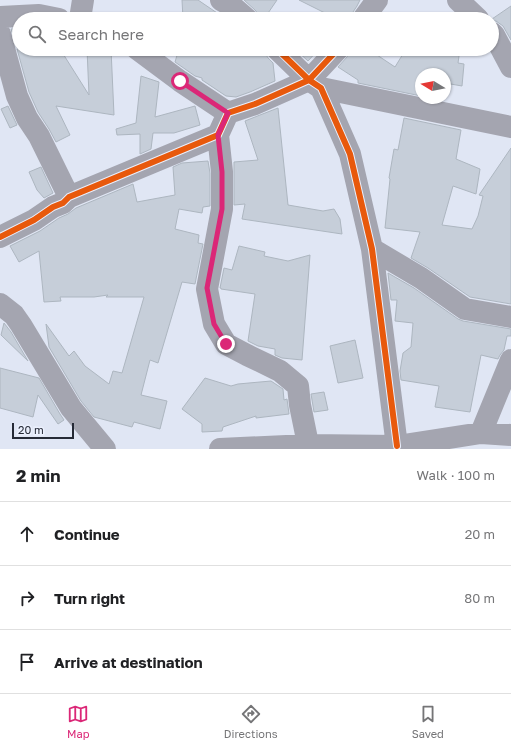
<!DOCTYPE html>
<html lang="en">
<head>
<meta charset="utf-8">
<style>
	:root { --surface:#fff; --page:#f2f2f2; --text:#202124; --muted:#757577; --line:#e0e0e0; --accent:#db2777 }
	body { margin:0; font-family:"Golos Text",sans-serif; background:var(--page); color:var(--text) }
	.compass { position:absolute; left:415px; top:68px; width:36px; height:36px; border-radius:50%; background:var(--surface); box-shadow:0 1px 3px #0004; rotate:280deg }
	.scale { position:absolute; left:12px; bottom:10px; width:62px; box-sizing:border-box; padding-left:4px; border:2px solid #252a36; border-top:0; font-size:11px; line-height:14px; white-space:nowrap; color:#252a36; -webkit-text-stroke:3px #ebf0fd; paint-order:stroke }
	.stop { position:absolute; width:12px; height:12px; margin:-9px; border:3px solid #db2777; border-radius:50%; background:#fff }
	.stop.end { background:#db2777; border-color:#fff; box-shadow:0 1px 4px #0008 }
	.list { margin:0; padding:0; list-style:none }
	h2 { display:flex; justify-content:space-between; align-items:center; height:52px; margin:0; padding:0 16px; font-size:17px }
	h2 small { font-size:13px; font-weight:400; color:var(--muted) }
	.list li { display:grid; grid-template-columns:26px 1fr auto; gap:12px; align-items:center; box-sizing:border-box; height:64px; padding:0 16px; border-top:1px solid var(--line) }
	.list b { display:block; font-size:15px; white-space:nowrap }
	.list em { font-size:13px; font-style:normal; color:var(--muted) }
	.icon { flex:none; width:22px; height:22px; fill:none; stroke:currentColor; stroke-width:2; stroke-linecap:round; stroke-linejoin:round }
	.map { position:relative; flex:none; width:511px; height:449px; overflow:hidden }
	.search { position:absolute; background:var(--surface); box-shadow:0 1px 3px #0004; left:12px; right:12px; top:12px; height:44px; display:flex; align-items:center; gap:10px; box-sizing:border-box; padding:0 14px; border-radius:22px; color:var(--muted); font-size:15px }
	.sheet { height:244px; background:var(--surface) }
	nav { display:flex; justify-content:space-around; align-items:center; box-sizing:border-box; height:56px; border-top:1px solid var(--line); background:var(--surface); font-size:11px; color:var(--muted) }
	nav a { display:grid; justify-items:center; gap:2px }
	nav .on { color:var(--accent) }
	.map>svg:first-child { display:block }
	.building { fill:#c6ced9; stroke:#adb6c0 }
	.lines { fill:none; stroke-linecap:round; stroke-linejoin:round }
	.minor { stroke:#a4a5b0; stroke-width:22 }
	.cycleway-casing { stroke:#ebf0fd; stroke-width:8 }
	.cycleway { stroke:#e8590c; stroke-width:6 }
	.route { stroke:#db2777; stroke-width:5 }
</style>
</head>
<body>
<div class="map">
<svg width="511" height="449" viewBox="0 0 511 449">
	<rect width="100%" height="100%" fill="#e0e6f4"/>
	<path class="building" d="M182,0h16l25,17 1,-1 4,3h-45z
		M244,0h33l-13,19h-5v-4l-4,-5z
		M299,0h61l-3,6 -4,6 -2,7h-27l3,-5z
		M511,6v34l-8,-14 -7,-5h-4v-2z
		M11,29h8v11l-4,1z
		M17,49h43l29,46 -2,-46h24l3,66 -58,-9 14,29 -14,7 -7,-13 -11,-17 -9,-20z
		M207,49h58v4l3,5 5,5 2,18 -25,11 -14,5 -10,-1 -24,-16v-2l-7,-2 -20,-14 3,-10 29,-2z
		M295,49h24l-11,12z
		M350,49h18l27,18 11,-18h54l-2,14 6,1 -2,22 -17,-3v-9h-24v22l-63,-13v-3l-20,-13 9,-10 3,-5z
		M141,76l18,6 -4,35 40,-11 5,19 -26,8h-21l-2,16 -11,5v-20l-23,1 -1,-6 20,-6z
		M8,106l9,19 -7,3 -9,-19z
		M278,108l10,97 35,6 11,-2 6,10 2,15 -100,-15 3,-15 -11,1v-43l24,-2 -13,-39 15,-6z
		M404,118l57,12 -5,29 24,10 -4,25 -23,-8 -11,39 30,4 6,-13 5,-20 -4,-1 32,-47v156l-41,-7 -42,-29 -17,-10 9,-26 -35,-4 5,-49 -1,-1 5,-29 4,1z
		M208,161l2,12v33l-7,1 -1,6 -23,-4 -4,20 24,6 -1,8 5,1 -8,40 -13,-2 -24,81 -8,-3 -9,35 26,6 -7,28 -26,-7 -2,5 -38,-10 -13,-16 -32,-54 -3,-23 23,32 5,-5 11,15 24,18 4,-13 9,2 22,-76h-38l2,-2 -14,2h-34l1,4 -17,1 -5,-51 -20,11 -9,-16 30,-15 19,-13 9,-4 8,-6 57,-24 4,18 38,-7 -2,-28 9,-4z
		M41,167l12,26 -9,5 -7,-8 -8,-18z
		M239,246l26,6 -1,4 24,5 22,-6 -8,105 -20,-2 -7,-3v-6l-17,-3 -10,-5 7,-47 -34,-5v-1h-1l4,-20 8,2z
		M388,273l26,15 44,31 5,2 48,8v7h-4l-3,14 -4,5 -2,4 -17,-4 -11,57 -35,-5 4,-21 -38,-6 -1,-9 3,-18 8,-6 2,-24 -18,-2 2,-21h-6z
		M4,323l7,9 17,29 -27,-26z
		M355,340l8,38 -25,5 -8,-37z
		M0,368l39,10 21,36 4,6 -6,4 -20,-29 -5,22 -33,-9z
		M205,378l26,8 7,-2 33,-3 12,8 1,11 3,-1 2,15 -33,4v-2l-33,11 -1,4 -20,1v-8l-20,-15z
		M324,392l4,18 -14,2 -3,-18z"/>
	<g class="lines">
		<path class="minor" d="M221,0l11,6 15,13
			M458,0l20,19
			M0,17l39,-2 20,4
			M80,19l3,-19
			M363,19l14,-19
			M492,33l2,2 17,32
			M0,34l17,62 10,22 12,18 30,61
			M137,49l43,32 48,32
			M277,49l32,31 12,8 29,66 22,95 25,197
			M321,88l190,39
			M218,135l4,37v37l-15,80 7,35 12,20 21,11 33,16 18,15 2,19 9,44
			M0,237l34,-17 19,-13 10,-4 6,-6 149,-62 10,-22 27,-9 54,-24 29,-31
			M372,249l49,29 44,31 46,8
			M0,304l14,11 7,10 50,83 34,41
			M481,433l30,-73
			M220,449l88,-4 89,1 84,-13 30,2"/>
		<defs>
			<path id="cycleway" d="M277,49l32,31 12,8 29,66 22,95 25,197
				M0,237l34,-17 19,-13 10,-4 6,-6 149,-62 10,-22 27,-9 54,-24 29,-31"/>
		</defs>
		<use href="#cycleway" class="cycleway-casing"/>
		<use href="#cycleway" class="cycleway"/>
	</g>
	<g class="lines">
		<path class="route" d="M180,81l48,32 -10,22 4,37v37l-15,79 7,36 12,20"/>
	</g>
</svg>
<svg class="compass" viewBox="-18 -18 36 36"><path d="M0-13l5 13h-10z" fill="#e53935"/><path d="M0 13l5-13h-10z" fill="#757577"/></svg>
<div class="scale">20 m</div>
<div class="stop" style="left:180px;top:81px"></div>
<div class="stop end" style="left:226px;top:344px"></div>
<div class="search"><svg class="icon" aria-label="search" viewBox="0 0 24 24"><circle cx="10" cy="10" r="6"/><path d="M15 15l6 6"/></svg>Search here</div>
</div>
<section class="sheet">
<h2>2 min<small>Walk · 100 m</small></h2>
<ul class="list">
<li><svg class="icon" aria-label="ahead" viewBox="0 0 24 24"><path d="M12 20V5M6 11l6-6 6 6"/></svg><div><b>Continue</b></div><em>20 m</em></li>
<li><svg class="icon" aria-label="right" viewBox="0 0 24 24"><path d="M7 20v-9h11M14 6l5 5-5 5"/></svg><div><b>Turn right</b></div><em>80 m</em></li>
<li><svg class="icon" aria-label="arrive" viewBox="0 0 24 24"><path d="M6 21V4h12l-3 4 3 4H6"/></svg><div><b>Arrive at destination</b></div></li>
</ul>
</section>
<nav>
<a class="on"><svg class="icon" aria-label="map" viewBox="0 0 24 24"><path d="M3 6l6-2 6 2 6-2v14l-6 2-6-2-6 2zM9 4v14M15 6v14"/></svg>Map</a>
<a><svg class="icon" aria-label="directions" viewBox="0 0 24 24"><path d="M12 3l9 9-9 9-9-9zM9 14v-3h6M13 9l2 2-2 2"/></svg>Directions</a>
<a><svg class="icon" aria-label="saved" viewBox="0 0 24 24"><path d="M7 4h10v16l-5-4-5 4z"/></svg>Saved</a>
</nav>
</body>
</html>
